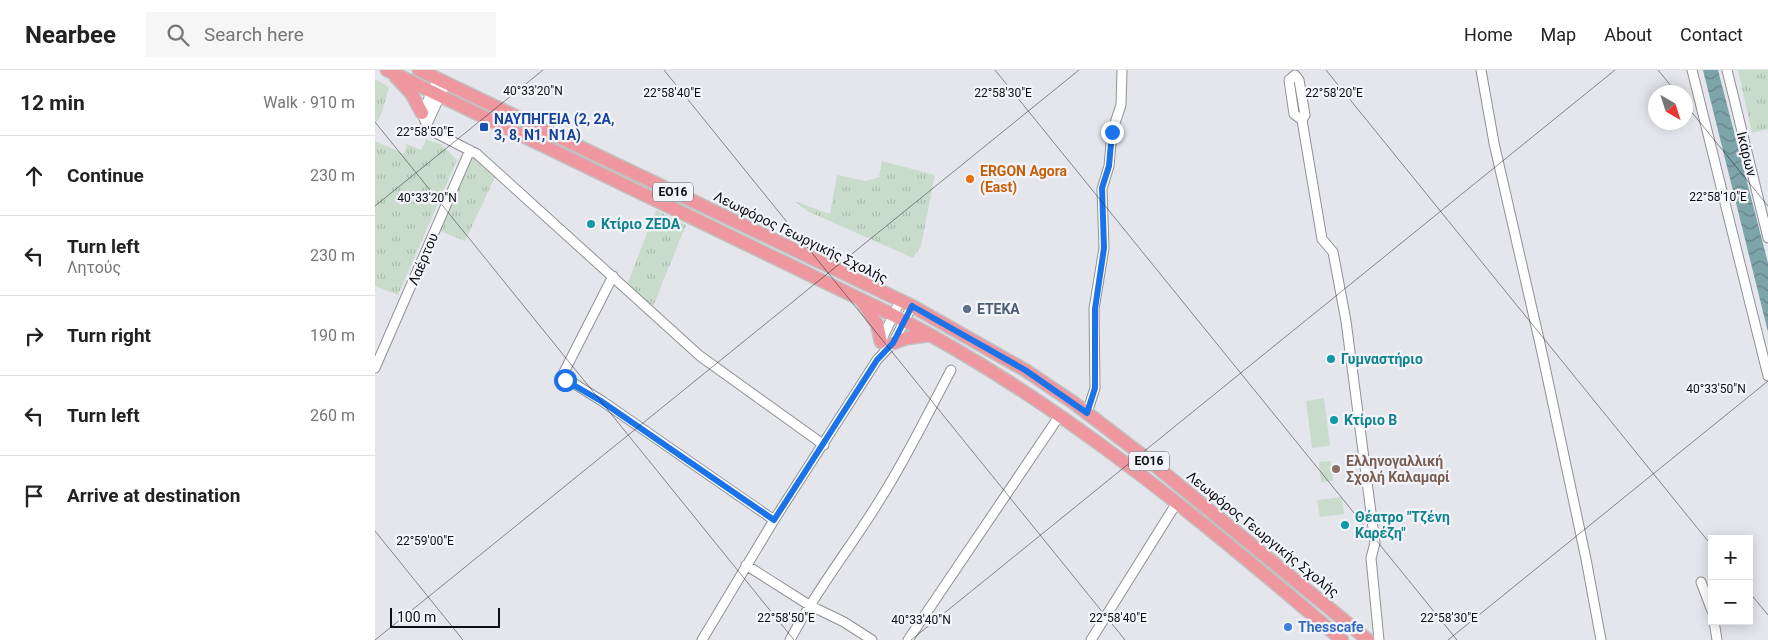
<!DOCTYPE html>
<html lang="en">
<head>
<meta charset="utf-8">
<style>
	:root { --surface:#fff; --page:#f6f6f6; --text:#222; --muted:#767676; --line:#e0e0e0 }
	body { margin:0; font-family:Roboto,sans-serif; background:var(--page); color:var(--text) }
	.controls { position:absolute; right:15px; bottom:15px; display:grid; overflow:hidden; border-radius:0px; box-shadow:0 2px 12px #0003 }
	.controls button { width:45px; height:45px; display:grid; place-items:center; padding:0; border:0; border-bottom:1px solid var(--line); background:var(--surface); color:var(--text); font:25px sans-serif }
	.compass { position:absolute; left:1273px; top:15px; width:45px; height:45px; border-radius:50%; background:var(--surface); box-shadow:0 2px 12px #0003; rotate:141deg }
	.scale { position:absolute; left:15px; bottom:12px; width:110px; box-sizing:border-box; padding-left:5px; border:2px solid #101012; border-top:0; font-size:14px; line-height:18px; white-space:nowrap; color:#101012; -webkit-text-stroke:4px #f2f4f9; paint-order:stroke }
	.stop { position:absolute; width:15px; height:15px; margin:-11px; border:4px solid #1a73e8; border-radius:50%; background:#fff }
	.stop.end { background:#1a73e8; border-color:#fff; box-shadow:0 1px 5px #0008 }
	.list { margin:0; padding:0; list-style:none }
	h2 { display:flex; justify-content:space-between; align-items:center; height:65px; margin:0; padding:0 20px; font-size:21px }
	h2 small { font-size:16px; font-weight:400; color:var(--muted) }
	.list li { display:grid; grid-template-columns:32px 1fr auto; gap:15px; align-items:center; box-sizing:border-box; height:80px; padding:0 20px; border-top:1px solid var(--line) }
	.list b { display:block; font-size:19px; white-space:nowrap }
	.list p { margin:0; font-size:16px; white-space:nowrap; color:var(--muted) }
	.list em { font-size:16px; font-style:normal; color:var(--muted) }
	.icon { flex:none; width:28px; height:28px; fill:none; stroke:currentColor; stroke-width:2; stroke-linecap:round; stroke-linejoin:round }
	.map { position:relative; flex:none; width:1393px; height:570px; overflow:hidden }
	header { display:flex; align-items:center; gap:30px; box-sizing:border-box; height:70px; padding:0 25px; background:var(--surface); border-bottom:1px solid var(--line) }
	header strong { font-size:24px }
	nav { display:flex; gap:28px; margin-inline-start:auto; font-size:18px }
	.search { width:350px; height:45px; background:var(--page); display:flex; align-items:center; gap:12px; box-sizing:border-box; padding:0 18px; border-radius:0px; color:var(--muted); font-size:19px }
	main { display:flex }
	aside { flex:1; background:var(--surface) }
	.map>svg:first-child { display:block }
	.grass { fill:url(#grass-tufts) }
	.garden { fill:#c9dccc }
	.water { fill:url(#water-waves) }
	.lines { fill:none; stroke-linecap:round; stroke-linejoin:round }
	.street-casing { stroke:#8f9195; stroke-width:11 }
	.primary-casing { stroke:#c1c1c1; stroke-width:15 }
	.street { stroke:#fff; stroke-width:9 }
	.primary { stroke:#ee979e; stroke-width:12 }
	.route { stroke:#1a73e8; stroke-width:6 }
	.ticks { fill:none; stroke:#101012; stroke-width:1; stroke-opacity:0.45 }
	.transit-dot { fill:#1a4fb4; stroke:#f2f4f9; stroke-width:2 }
	.food-dot { fill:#e8710a; stroke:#f2f4f9; stroke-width:2 }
	.culture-dot { fill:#0f9aa8; stroke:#f2f4f9; stroke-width:2 }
	.service-dot { fill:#5c6f8a; stroke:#f2f4f9; stroke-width:2 }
	.education-dot { fill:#8d6e63; stroke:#f2f4f9; stroke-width:2 }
	.shop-dot { fill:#3f7fe0; stroke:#f2f4f9; stroke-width:2 }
	.labels { text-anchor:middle; stroke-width:4.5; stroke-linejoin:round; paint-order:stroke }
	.shield { fill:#f2f4f9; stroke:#545457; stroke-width:1 }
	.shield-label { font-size:12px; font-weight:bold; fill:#101012 }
	.transit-label { font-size:14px; font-weight:bold; fill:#164399; stroke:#f2f4f9; text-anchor:start }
	.street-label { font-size:14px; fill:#101012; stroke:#f2f4f9 }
	.food-label { font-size:14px; font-weight:bold; fill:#c56008; stroke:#f2f4f9; text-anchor:start }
	.culture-label { font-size:14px; font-weight:bold; fill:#0d838f; stroke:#f2f4f9; text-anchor:start }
	.service-label { font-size:14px; font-weight:bold; fill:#4e5e75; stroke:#f2f4f9; text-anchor:start }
	.education-label { font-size:14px; font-weight:bold; fill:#785e54; stroke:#f2f4f9; text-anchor:start }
	.shop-label { font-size:14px; font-weight:bold; fill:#366cbe; stroke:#f2f4f9; text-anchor:start }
	.ticks-label { font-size:12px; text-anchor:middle; fill:#101012; stroke:#f2f4f9; stroke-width:4.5; stroke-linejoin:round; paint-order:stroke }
</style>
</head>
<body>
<header>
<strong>Nearbee</strong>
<div class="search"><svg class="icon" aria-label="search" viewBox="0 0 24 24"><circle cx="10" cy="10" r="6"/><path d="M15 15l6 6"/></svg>Search here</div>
<nav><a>Home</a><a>Map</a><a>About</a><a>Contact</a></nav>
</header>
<main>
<aside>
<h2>12 min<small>Walk · 910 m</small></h2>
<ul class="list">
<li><svg class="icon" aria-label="ahead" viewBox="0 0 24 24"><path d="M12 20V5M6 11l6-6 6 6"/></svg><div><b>Continue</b></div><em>230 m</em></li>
<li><svg class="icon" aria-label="left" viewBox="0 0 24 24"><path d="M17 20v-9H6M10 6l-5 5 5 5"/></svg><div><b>Turn left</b><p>Λητούς</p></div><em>230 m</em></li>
<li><svg class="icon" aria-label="right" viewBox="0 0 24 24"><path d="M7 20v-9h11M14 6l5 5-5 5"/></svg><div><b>Turn right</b></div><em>190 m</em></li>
<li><svg class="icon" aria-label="left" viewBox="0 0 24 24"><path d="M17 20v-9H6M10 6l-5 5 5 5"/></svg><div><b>Turn left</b></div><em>260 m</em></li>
<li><svg class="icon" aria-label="arrive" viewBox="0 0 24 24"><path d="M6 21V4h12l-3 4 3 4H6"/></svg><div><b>Arrive at destination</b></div></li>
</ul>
</aside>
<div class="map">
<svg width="1393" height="570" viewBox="0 0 1393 570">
	<defs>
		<pattern id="grass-tufts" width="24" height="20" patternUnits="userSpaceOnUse" patternTransform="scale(1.25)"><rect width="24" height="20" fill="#c9dccc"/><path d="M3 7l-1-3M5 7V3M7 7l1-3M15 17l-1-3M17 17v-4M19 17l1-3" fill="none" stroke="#acbcae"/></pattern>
		<pattern id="water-waves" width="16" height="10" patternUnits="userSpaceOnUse" patternTransform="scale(1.25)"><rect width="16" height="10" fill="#7da4a9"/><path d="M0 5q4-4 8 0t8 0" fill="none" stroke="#658488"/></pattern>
	</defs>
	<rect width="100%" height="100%" fill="#e4e6ec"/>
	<path class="grass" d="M1363,0h30v59l-16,4z
		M0,9l14,8 -8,28 -6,10z
		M51,70l15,4 16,16 -59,135 -23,-9v-145l29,13 3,-10 14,6z
		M96,85l25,20 -31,66 -25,-10z
		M507,91l53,14 -14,71 -8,12 -106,-47 -13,-10 36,13 7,-39 29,6 13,-4z
		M281,140l30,15 -34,84 -25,-24z"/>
	<path class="garden" d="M949,328l6,48 -18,2 -6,-47z
		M956,391l2,20 -12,1 -2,-20z
		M967,427l2,17 -24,3 -3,-17z"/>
	<path class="water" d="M1328,0h15l50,193v69z"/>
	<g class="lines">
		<defs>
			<path id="street" d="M1106,0l13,73 47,205 45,211 15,81
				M1317,0l76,306
				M1352,0l41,168
				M63,9l-16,34 6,16 49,25 223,202 124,89
				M927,50l-8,-6 -5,-34 6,-5 4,5 6,35 -3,5 3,18 17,101 11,13 13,69 29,222 -4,15 8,82
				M51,56l20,-43
				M238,206l-51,100 40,25 172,119
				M506,271l19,-40
				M0,298l95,-218
				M712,343l8,-25 -1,-79 10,-61 -2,-59 7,-23 3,-34 9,-27 1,-35
				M371,495l63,40 35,17 28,18
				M1326,512l11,29
				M1339,551l3,19
				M327,570l72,-120 103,-160 16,-17 19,-37
				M415,570c26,-50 62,-94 91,-142 26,-41 47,-85 70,-128
				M533,570l152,-225
				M716,570l85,-136"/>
			<path id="primary" d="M12,0l506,245c164,84 310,206 449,325
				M44,0l493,236 113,64 49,33 73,56 221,181
				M21,7l15,16 11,20
				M488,233l14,21 4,18
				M518,273l14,-5 23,-3"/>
		</defs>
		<use href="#street" class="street-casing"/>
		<use href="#primary" class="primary-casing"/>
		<use href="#street" class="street"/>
		<use href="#primary" class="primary"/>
	</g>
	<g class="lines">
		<path class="route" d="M190,310l36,21 173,119 103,-160 16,-17 19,-37 113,64 62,43 8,-25v-79l9,-61 -2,-60 7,-22 3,-34"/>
	</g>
	<path class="ticks" d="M289,0l461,570M620,0l462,570M951,0l386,476M1283,0l18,22M1310,34l83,102M0,52l419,518M0,136l168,-136M0,461l88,109M1374,522l19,23M0,570l704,-570M536,570l704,-570M1073,570l320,-259"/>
	<rect class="transit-dot" x="104" y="52" width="10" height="10" rx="2.5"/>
	<circle class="food-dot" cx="595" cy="109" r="5"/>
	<g class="culture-dot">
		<circle cx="216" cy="154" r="5"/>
		<circle cx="956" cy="289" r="5"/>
		<circle cx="959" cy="350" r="5"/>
		<circle cx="970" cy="455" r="5"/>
	</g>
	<circle class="service-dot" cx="592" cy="239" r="5"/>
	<circle class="education-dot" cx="961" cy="399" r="5"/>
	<circle class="shop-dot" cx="913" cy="557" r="5"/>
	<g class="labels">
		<g class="shield">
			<rect x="278" y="112.5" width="40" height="19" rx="4"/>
			<rect x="754" y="381.5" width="40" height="19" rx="4"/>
		</g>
		<g class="shield-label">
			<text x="298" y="126">ΕΟ16</text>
			<text x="774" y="395">ΕΟ16</text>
		</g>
		<g class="transit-label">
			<text x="119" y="54">ΝΑΥΠΗΓΕΙΑ (2, 2Α,<tspan x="119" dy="16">3, 8, Ν1, Ν1Α)</tspan></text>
		</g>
		<g class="street-label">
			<text transform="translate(1372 84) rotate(76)" y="5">Ικάρων</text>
			<text transform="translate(426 167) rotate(26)" y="5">Λεωφόρος Γεωργικής Σχολής</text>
			<text transform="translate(48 189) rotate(-67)" y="5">Λαέρτου</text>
			<text transform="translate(888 464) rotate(39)" y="5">Λεωφόρος Γεωργικής Σχολής</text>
		</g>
		<g class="food-label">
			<text x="605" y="106">ERGON Agora<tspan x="605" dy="16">(East)</tspan></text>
		</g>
		<g class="culture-label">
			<text x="226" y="159">Κτίριο ZEDA</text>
			<text x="966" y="294">Γυμναστήριο</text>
			<text x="969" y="355">Κτίριο Β</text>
			<text x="980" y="452">Θέατρο "Τζένη<tspan x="980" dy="16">Καρέζη"</tspan></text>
		</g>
		<g class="service-label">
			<text x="602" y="244">ΕΤΕΚΑ</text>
		</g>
		<g class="education-label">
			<text x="971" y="396">Ελληνογαλλική<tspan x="971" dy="16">Σχολή Καλαμαρί</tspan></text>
		</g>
		<g class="shop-label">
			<text x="923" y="562">Thesscafe</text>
		</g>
	</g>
	<g class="ticks-label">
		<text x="158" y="25">40°33'20"N</text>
		<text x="959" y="27">22°58'20"E</text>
		<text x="297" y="27">22°58'40"E</text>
		<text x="628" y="27">22°58'30"E</text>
		<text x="50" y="66">22°58'50"E</text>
		<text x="1343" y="131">22°58'10"E</text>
		<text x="52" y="132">40°33'20"N</text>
		<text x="1341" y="323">40°33'50"N</text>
		<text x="50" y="475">22°59'00"E</text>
		<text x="411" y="552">22°58'50"E</text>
		<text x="743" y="552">22°58'40"E</text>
		<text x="1074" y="552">22°58'30"E</text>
		<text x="546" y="554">40°33'40"N</text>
	</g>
</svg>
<div class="controls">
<button>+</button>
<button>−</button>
</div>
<svg class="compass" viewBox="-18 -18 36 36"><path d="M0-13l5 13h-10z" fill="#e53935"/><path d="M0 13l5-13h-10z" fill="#767676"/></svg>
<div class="scale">100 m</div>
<div class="stop" style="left:190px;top:310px"></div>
<div class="stop end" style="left:737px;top:62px"></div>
</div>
</main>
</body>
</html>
